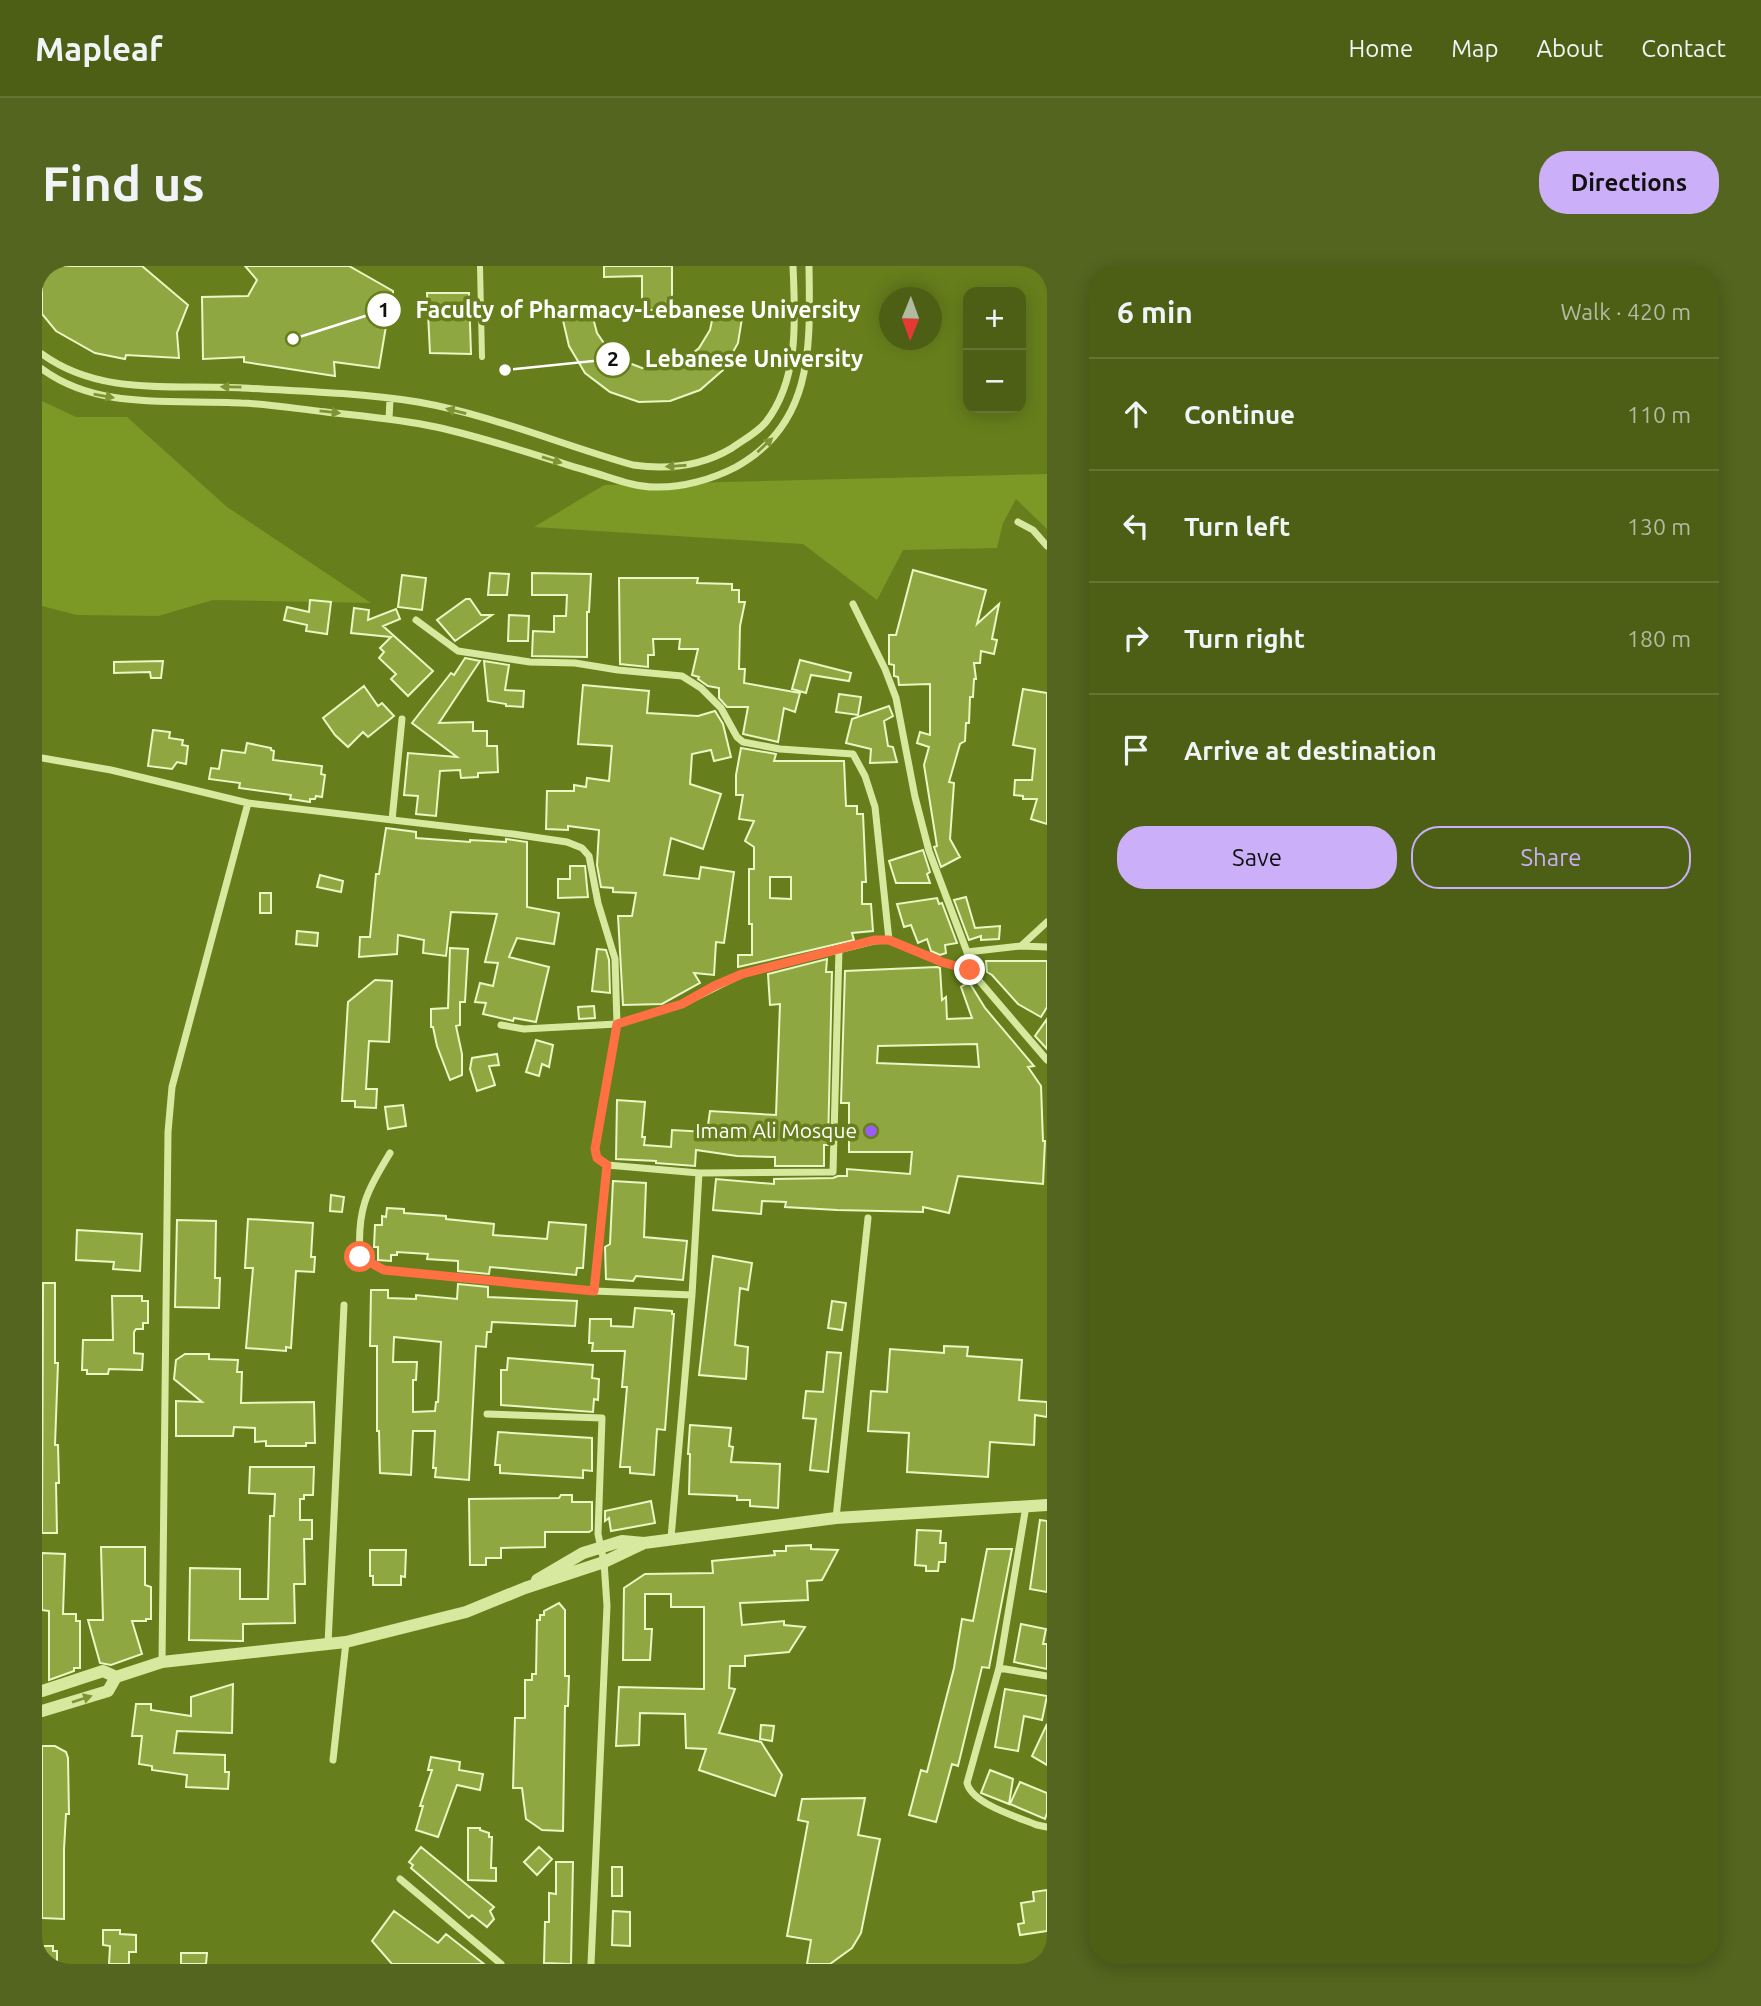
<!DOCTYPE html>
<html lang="en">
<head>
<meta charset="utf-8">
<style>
	:root { --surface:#4c5f15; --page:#53651e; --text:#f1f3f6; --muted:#b2bba0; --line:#637434; --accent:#cbaff8 }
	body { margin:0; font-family:Ubuntu,sans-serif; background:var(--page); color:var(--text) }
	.controls { position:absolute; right:21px; top:21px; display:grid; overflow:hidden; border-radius:14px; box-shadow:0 4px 18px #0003 }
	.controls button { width:63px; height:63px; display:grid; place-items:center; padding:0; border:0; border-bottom:2px solid var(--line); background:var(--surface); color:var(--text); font:35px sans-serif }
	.compass { position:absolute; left:837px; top:21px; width:63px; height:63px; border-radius:50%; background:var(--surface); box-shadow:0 4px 18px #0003; rotate:181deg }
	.stop { position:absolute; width:21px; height:21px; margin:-16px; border:5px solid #ff7043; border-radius:50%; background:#fff }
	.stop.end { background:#ff7043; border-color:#fff; box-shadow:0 2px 7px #0008 }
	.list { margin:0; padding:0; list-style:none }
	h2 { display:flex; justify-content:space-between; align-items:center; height:91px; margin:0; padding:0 28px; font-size:30px }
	h2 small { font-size:23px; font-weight:400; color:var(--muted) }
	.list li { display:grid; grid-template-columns:46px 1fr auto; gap:21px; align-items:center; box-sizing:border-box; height:112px; padding:0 28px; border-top:2px solid var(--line) }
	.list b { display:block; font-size:26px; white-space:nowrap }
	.list em { font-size:23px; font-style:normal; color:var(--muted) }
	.actions { display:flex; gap:14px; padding:21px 28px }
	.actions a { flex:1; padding:16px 0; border:2px solid var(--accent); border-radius:28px; text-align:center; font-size:24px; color:var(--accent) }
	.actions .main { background:var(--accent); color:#111 }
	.icon { flex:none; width:38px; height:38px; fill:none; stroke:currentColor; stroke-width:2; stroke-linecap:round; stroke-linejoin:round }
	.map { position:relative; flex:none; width:1005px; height:1698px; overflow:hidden; border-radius:28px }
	header { display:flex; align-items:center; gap:42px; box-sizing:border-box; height:98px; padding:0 35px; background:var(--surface); border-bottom:2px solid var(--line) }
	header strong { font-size:33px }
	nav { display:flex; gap:38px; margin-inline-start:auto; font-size:24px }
	.intro { display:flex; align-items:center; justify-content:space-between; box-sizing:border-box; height:168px; padding:0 42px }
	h1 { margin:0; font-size:49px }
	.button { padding:18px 32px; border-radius:28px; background:var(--accent); color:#111; font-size:24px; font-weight:700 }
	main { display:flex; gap:42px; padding:0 42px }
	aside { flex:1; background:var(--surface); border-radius:28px; box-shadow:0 4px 18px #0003 }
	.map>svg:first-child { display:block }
	.green { fill:#7c9825 }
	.building { fill:#8ea740; stroke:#eaf7c3; stroke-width:2; fill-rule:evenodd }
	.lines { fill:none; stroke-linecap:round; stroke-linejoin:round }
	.pedestrian { stroke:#d7e99f; stroke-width:6 }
	.minor { stroke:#d7e99f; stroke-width:7 }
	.tertiary { stroke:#d7e99f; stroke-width:12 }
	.oneway { fill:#7d9436 }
	.route { stroke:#ff7043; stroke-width:9 }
	.poi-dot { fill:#9c5cfa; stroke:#667f1c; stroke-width:2.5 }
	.labels { text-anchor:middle; stroke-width:7; stroke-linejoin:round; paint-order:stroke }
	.poi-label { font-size:21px; fill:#fff; stroke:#667f1c; text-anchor:end }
	.leader { fill:none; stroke:#fff; stroke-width:2.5 }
	.callout-dot { fill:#fff; stroke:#667f1c; stroke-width:2.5 }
	.mark-label { font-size:21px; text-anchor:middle; font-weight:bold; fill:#111 }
	.callout-label { font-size:23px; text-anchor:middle; font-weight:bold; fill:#fff; stroke:#667f1c; stroke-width:7; stroke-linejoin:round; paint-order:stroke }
</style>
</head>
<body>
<header>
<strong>Mapleaf</strong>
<nav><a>Home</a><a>Map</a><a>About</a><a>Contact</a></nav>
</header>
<div class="intro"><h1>Find us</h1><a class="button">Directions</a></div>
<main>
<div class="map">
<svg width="1005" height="1698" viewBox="0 0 1005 1698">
	<rect width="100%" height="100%" fill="#667f1c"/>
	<path class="green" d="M0,135l34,16h51l100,90 144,96 -158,-3 -55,16 -81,-1 -35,-9z
		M1005,208v55l-31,-30 -13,24 -6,25 -94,2 -26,50 -74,-56 -269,-17 70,-42z"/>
	<path class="building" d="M0,0h100l46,39 -11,28 2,25 -53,-3 -1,4 -30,-6 -39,-22 -14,-17z
		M203,0h104l44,25v30l-6,-1 -8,48 -45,-6 1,14 -91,-14v-5l-41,2 -1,-62 46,-1 9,-16z
		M562,0h68v33h-5l-1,11h-24v-34l-38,1z
		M385,27h42l2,61 -41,-1z
		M672,45l29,1 -5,31 -15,27 -23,20 -30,11 -31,1 -29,-10 -25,-19 -16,-27 -7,-30 30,-2 5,19 11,16 16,12 18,7h21l20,-7 16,-13 11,-18z
		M871,304l73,20 -9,34 22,-20 -7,35 5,1 -3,14 -13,-3 -1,12h-6l2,16h-2l-1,18h-3l-1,26h-3l-1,18 -5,3 -11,38 5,1 -4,56 10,18 -19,10 -7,-20 3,-1 -13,-81 5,-18 -12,-4 3,-11 10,3v-51l-31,1 -1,-8 -4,-1v-11l-5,-1v-29h7z
		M448,307l19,1 -2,21h-19z
		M490,307l59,1 -2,38h-2v45l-55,-1 1,-25 21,1v-16h12l1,-21h-35z
		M360,309l24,3 -4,32 -24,-3z
		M577,312h79l-1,5 35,1v6h7v12h6l-5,24 -1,43h6l-1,14 56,10 -5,19 -11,-4 -6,34 -35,-8 5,-27h-21l-8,-9v-10l-11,-2 -10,-7 1,-2 -7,-2 6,-26h-19l1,-10h-27l1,16h-6v12l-28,-3z
		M424,333h4l11,16h11l-37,26 -18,-21z
		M268,334l21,2 -4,32 -21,-3 1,-6 -23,-5 3,-13 22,5z
		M312,342l15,2 -1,10 28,-11 4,10 -17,7 50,45 -25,25 -17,-17 5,-5 -17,-16 5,-6 -4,-4 11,-11 -40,-4z
		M467,349l20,1 -1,25h-20z
		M423,392l15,3 -41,62 34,-1v9h14v15h10l1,26 -20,1v4l-17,1 -1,-8 -20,1 -4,45 -20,-2 2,-18 -14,-1 4,-42 49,4 -45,-34 39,-50 3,2z
		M758,394l51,13 -2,8 -38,-6 -5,18 -14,-4z
		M121,395l-2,17h-10l-1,-6 -36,1v-11z
		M442,395l25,4 -4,25 19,1 -1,16 -17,-1v-2l-18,-3z
		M541,419l66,6 -2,22 51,3 17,-5 8,13 8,33 -17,4 -3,-11 -19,4 -2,30 31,10 -18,55 -32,-11 -7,37 35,4 2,-12 33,5 -10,71 -8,-1 -2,33 -20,-2 6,10 -38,21 -39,1 -5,-89h14l4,-23 -23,-1v-4l-12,-1 -4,-22 2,-35 -31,-4v4l-22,-1 1,-38h27v-6l12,2 1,-9 22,3 3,-35 -34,-2z
		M322,420l14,20 4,-3 12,13 -26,21 -5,-5 -15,15 -13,-12 -12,-17z
		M981,423l24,4v131l-16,-5 6,-20h-14v-3l-9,-1 1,-15h17l3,-31 -22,-4z
		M797,428l22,3 -3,18 -22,-3z
		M847,440l4,10 -9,5 4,25 5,1 4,15 -27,1 1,-14 -25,-6 6,-24z
		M111,464l17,2 -1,6 14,2 -1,5 6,1 -2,18 -9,-2 -5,7 -24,-3z
		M205,477l24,5v2l3,1 -1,9 49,6 -1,8 4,1 -3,22 -6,-1 -1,3h-5v3l-20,-3 1,-4 -52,-7 1,-5 -31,-4 2,-11 8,1 3,-19 23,3z
		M699,482l35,6 -2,7h70l2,45h11v8h6l3,68h-4v22h9l2,27 -21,2 2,7 -116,27v-12h14v-31h-3v-55h5v-22l-9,-6 9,-20 -15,-2 4,-24h-7v-20zM728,611h21v22l-21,-1z
		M344,562l30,4v6l54,4v-2l36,2v-3l21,3v65l32,6 -5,31 -37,-6 -8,19 40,10 -13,55 -22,-4 -1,3 -30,-7 3,-11 -11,-1 5,-19 13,3 5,-23 -13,-1 12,-48 -46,-2 -5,44 -23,-3 1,-13 -26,-5 -1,19 -38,3 1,-20h10l6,-63h3z
		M881,584l7,22 -3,2 3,9h-34l-7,-22z
		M528,600h15l3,31 -30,1v-19h12z
		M278,609l23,6 -2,11 -24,-5z
		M218,627h11v20h-11z
		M924,631l9,31 25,-2 -1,13 -18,1v-4l-12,4 -15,-40z
		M895,632l2,6 3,-1 15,40 -12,2 1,8 -6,2 -9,-4 -4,-12 -9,4 -7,-18 -7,2 -7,-23z
		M255,665l21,2 -1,13 -21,-2z
		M408,682l18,1 -3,53h-5v23l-4,1 6,28v21l-12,5 -13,-34 -4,-19h-2v-18l17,-1z
		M555,683l9,1 3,10 1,33 -18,-2z
		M785,693l-1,13h6l-4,173h-4v21h-49v-9l-38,-1 -41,-6 -1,16 -39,-3v-2l-40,-2 1,-59 28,2 -3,35h3l-1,8 27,2 1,-17 35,2 3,-21 66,4 4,-111 -10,1 -2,-31z
		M944,695h61v46l-6,10 -23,-13 -26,-29 -5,-3z
		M895,701l3,1 2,32 4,-3 1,22 25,-1 -11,-31 8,-5 16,26 49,58 -6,1 13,19 2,55h2l-2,43 -85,-8 -9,37 -26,-6v5l-86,-2 -52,-3 1,-5 -24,-1 -1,13 -48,-4 3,-31 58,5v-5l59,-1 5,-2h9v-7l63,5 2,-22h-63v-49h-8l4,-132zM935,778l2,23 -102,-4 1,-17z
		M333,714l17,1 -3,61 -20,-1 -3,48h11l-1,19 -21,-1v-6h-13l6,-99z
		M552,740l1,12 -16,1 -1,-12z
		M1005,753v30l-12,-13z
		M494,774l17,5 -4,22 -7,-3 -3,12 -13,-4z
		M455,788l2,11 -10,1 6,19 -18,6 -7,-22 2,-11z
		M361,839l3,21 -18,3 -3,-22z
		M571,915l33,2 -2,54 43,4 -4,39 -47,-4 -3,5 -27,-2 -1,-32 5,-3z
		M289,929l13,2 -2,15 -12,-1z
		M345,942l17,1v4l42,3v3l48,5 -1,11 54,4 2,-17 37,3 -3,43h-6l-1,7 -86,-8 -1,7 -31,-3v-10l-31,-2 1,-5 -31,-2v3h-6v6l-13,-1v-13h-4l1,-22h7v-9l4,1z
		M206,953l65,4 -2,34h4l-1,15 -18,-1 -5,77 -5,-1v4l-40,-3 7,-80h-8z
		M135,954l39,1 -1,57h5l-1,30 -44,-1z
		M35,964l65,4 -2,37 -27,-2 1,-7 -38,-2z
		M671,990l39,7 -4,27 -8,-2 -5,57 13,2 -2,32 -47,-4z
		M1,1017h12v80h3l-3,82h3l1,38h-3l1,50h-15z
		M416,1018l30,3v10l89,4 -2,25 -83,-4 -1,10h-4l-1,15 -10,-1 -7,134 -34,-3 1,-9h-3l2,-37h-22l-2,44 -31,-2 -1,-42h-2v-85h-7l1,-56h17v8l28,1v-4l41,4zM352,1071l47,5 -3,60h-2l-1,9 -22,1v-32h3l1,-18h-24z
		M70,1030h30v5h6v22h-5v6h-7l-2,3v21l9,1 -1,16 -33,-1 -1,5h-21v-4h-5l1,-30h30z
		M790,1035l14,2 -4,27 -14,-2z
		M593,1042l37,3v3h2l-9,116 -8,-1 -3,46 -24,-2v-6h-10l7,-80h-5l3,-36h-33l1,-8h-4l1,-24h21v7l22,1z
		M902,1080l24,1 -1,9 55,4 -3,40 28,2v15l-12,-2 -1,30 -44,-3 -2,35 -81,-5 2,-39 -41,-2 3,-40 16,1 3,-43 54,4z
		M785,1086l14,1 -13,119 -18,-2 6,-51 -13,-1 3,-27 17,1z
		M143,1088h24v5l29,1 -1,12h5l-1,31 73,-1 1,41h-9v3h-40v-5l-11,1v-14l-21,-1 -1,9h-57v-35l26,1 -28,-23 2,-19z
		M466,1092l85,7 -1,13 7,1 -1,21 -4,-1 -1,13 -92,-7v-35h6z
		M648,1159l41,3 -2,18 4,1 -2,15 49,2 -2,44 -28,-2v-6h-13v-4l-48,-2 1,-40h-2z
		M456,1166l94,6v33l-9,-1v8l-83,-5v-8h-5z
		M208,1201h64l-1,28h-9v4h-4v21h12v19h-8l1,45h-11l1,39 -52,1v17l-54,-1 1,-72 50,1v30h28l2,-83h4l1,-22 -26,-1z
		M519,1229h11v7h20v28l-3,2h-44v15l-44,1v10h-15v7h-16l-1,-66 90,-1z
		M609,1235l4,22 -44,8 -2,-13 -4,3v-10z
		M998,1254l7,1v71l-17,-3z
		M875,1264l24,1 -1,12h6l-1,19h-6l-1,9h-12v-5l-11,-1z
		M769,1279v4l27,1 -16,30 -15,1 1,19 -68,3 2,22 42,-4v4l21,2 -16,25 -44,4v10h-15l-1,22 6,1 -16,44 42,9 21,33 -7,21 -76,-26 7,-21 -20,-1 -1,-34 -45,-1 -1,32 -23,1 3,-59 85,2v-82h-33v-13h-26v35h7l-2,31h-27l1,-72 21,-14 68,-1 -1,-12 63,-6 -1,-4h12v-5z
		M59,1281h44v38l6,2v32h-5v2h-14l10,33 -31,11 -11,-2 -12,-43h15z
		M945,1283h25l-23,119 -7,-1 -24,99 -6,-2 -16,58 -27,-7 12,-45 6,2 27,-104 8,-49 11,2z
		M328,1284h36l-1,27 -4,-1v9h-28v-9h-3z
		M0,1287l23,1 -2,60h13v7h4v47h-6v3l-25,9v-69l-7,-1z
		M517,1337l6,7v66h4l-1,30h-3l-2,125 -21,-1 -16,-11 -4,-31h-9l2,-70h10v-38h7v-6h4l1,-54h3v-5h4v-4z
		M979,1358l25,5 -3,15h4v25l-33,-7z
		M191,1418l-1,49 -55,-2 -3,22 51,2v17h4l-1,17 -42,-2 1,-12 -35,-5v-4l-13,-2 3,-28h-10l4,-32h15v6l40,6v-19z
		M963,1423l42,7 -5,24 -18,-4 -6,35 -23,-4z
		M1005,1458v41l-15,-9z
		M719,1459l13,1 -2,15 -12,-2z
		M0,1480h13l11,6 2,6 1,56h-3l-2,35v70l-22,-1z
		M389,1491l29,5 -1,8 24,4 -3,16 -23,-5 -19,52 -22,-7 7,-24h-3l12,-36h-4z
		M948,1504l23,9 -4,25 -28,-11z
		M978,1516l27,11v20l-2,6 -35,-15z
		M823,1532l-7,37 22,4 -19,94 -9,15 -22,16h-23l4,-24 -24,-4 21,-114 -10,-2 4,-21z
		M426,1562h12v2l9,3v4h3l-1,31h5v13l-28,-1z
		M379,1581l73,60 -4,4 4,8 -7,8 -15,-12 -3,3 -58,-50 2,-3 -4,-3z
		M497,1581l13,12 -15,16 -13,-13z
		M514,1596h17l-2,102 -27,-1 1,-41h4v-29l7,1z
		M570,1601h10v29h-10z
		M1005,1624v41l-27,4 -2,-11 6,-1 -3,-20 13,-2 -1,-9z
		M352,1645l44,32 8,-9 38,30h-92l-20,-23z
		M571,1645l17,1v34l-18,-1z
		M61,1664h17v4l16,1v17h-7v12h-20l1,-18 -7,-1z
		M0,1680h11v5h4v13h-15z
		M139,1687h26l-1,11h-25z"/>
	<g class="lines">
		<path class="pedestrian" d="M438,0l2,91"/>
		<path class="minor" d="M0,88c59,43 133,30 201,34 58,3 118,5 175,14 74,13 144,43 215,63 35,5 69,1 99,-17 11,-8 25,-15 34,-26 34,-44 29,-105 27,-156
			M0,103c57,42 132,30 199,34 28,1 57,6 85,9 36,4 74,7 110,15 51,11 102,29 152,44 22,6 44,16 67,16 27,1 58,-8 81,-20 79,-44 74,-123 73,-201
			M347,153l1,-20
			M976,256l15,8 14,16
			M811,338l32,65 11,29 19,99 14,54 38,101 3,18 77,90
			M374,354l42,31 72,11 45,1 43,7 64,6 19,12 20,20 16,29 6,5 37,7 73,5 12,22 10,31 14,133
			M0,492l69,12 137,33 265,31 54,8 15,6 7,8 9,47 17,56 2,65 -22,125 2,9 10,7 92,8 -7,122 -21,243
			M350,554l10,-101
			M979,680l26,1
			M925,686l54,-6 26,-24
			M459,759l23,4 93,-5 65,-20 60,-30 132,-33 15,-1 52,22 29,8
			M348,887c-24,40 -33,56 -30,104l24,13 210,21 98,4
			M657,907l134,-1 6,-222
			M552,1025l13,-126
			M445,1148l115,4 -4,116 6,28 3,44 -16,358
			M984,1240l-27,162 -32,115c5,21 51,34 70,42l10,2
			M794,1252l32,-300
			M286,1378l16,-339
			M120,1396l6,-530 4,-45 76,-284
			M957,1402l48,8
			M291,1494l13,-118
			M358,1613l101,85"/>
		<path class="tertiary" d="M495,1314l46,-27 39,-12 22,2 192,-25 211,-13
			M0,1425l61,-20 13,6
			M0,1445l66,-20 8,-14 46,-15 184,-20 120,-30 59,-24 79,-26 40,-19"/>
	</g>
	<defs><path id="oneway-solid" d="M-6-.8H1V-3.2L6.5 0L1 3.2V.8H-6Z" transform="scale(1.75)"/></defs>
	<g class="oneway">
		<use href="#oneway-solid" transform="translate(189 121) rotate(-179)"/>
		<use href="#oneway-solid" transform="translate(62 130) rotate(10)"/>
		<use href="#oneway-solid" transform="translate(414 145) rotate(-166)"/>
		<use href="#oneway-solid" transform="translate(288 146) rotate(6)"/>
		<use href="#oneway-solid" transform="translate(723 179) rotate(-43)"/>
		<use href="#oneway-solid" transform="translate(510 194) rotate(17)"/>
		<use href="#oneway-solid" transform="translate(634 200) rotate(176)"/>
		<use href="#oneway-solid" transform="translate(40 1433) rotate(-18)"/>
	</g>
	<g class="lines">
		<path class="route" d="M318,991l24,13 210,21 13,-126 -10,-7 -2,-9 22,-125 65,-20 32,-18 28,-12 132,-34h15l53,22 28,8"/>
	</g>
	<circle class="poi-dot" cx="829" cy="865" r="7"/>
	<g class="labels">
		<g class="poi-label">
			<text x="815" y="872">Imam Ali Mosque</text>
		</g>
	</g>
	<path class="leader" d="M251 73L342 44M463 104L571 93"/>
	<g class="callout-dot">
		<circle cx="251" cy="73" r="7"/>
		<circle cx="463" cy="104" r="7"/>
		<circle cx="342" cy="44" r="18"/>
		<circle cx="571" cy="93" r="18"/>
	</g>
	<g class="mark-label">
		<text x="342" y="51">1</text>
		<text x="571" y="100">2</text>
	</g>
	<g class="callout-label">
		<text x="596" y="52">Faculty of Pharmacy-Lebanese University</text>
		<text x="712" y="101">Lebanese University</text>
	</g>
</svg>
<div class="controls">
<button>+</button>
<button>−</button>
</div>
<svg class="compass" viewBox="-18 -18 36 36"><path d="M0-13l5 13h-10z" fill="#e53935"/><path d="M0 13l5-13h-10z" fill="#b2bba0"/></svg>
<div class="stop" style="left:318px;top:991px"></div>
<div class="stop end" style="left:928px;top:704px"></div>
</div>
<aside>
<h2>6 min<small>Walk · 420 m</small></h2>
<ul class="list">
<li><svg class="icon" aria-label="ahead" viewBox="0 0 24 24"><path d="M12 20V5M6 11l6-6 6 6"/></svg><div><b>Continue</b></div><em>110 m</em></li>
<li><svg class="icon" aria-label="left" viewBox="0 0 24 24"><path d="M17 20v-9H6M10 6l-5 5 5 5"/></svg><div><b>Turn left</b></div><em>130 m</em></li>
<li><svg class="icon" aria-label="right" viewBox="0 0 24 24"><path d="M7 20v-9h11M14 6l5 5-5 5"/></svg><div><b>Turn right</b></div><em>180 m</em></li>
<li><svg class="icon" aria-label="arrive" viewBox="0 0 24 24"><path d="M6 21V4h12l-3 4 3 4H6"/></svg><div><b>Arrive at destination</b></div></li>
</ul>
<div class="actions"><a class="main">Save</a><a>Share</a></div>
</aside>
</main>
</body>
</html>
